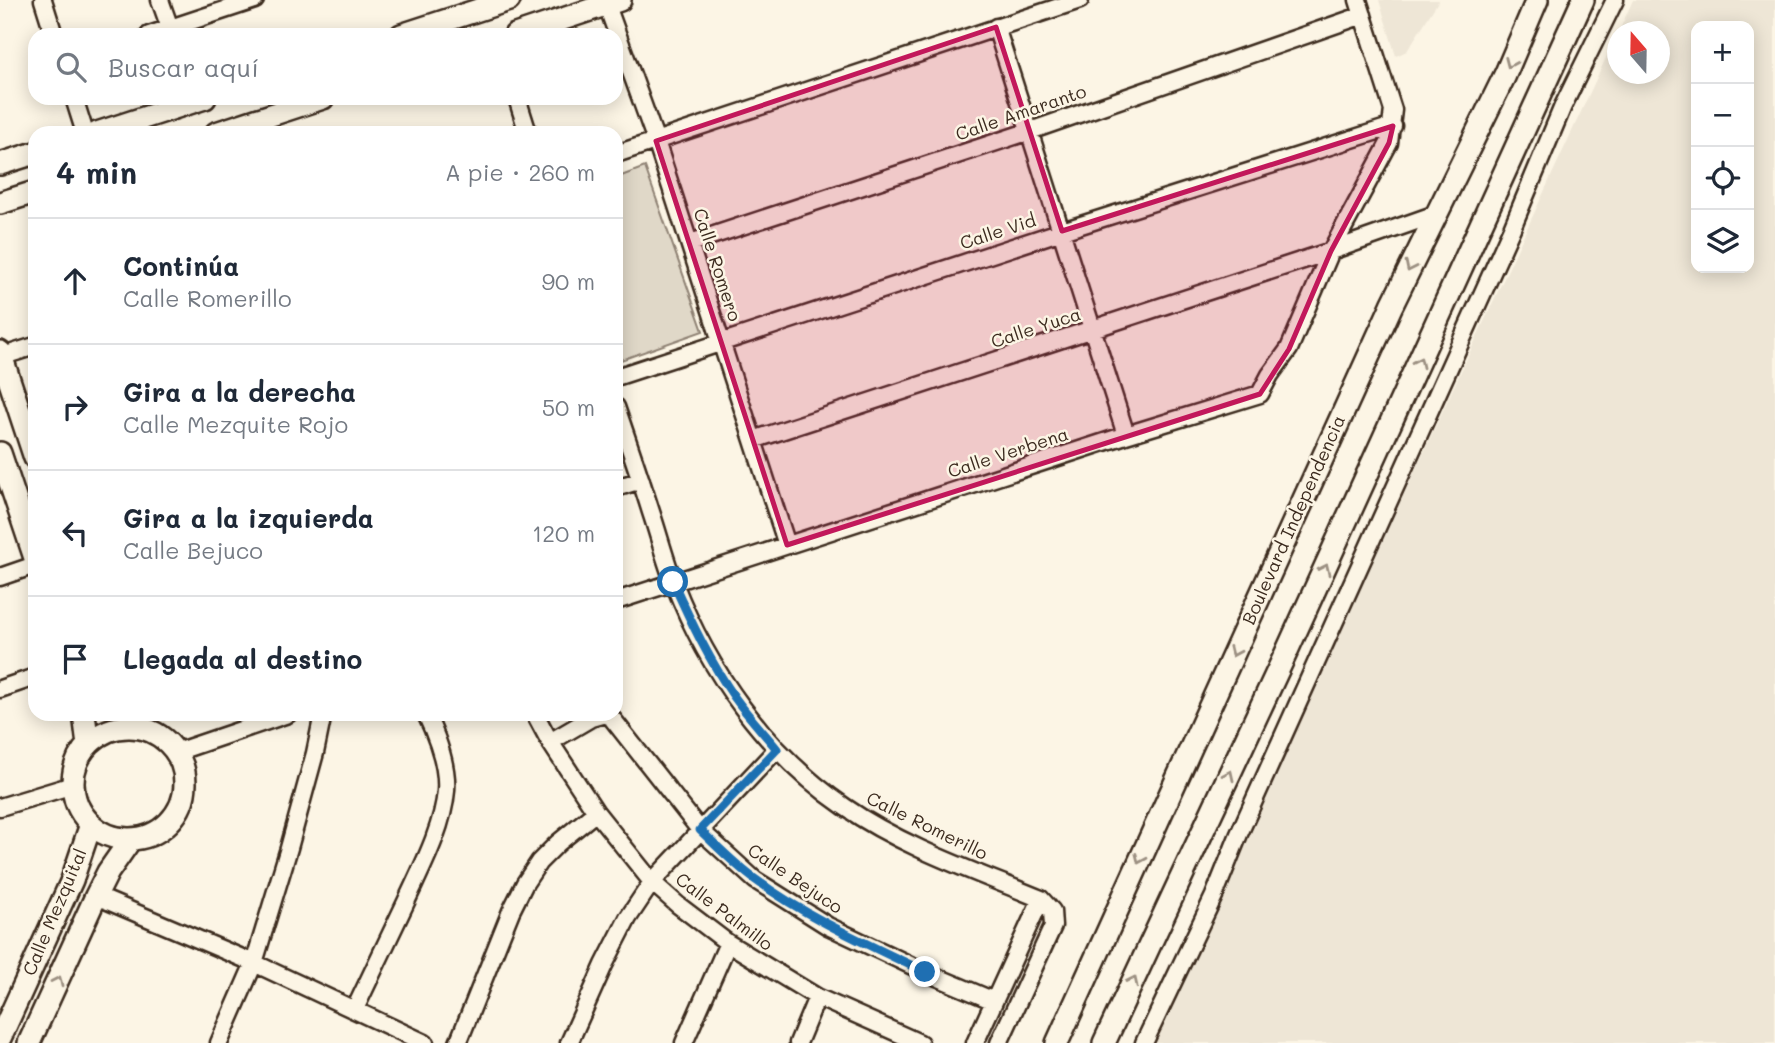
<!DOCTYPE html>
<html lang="es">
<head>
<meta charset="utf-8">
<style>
	:root { --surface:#fff; --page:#f6f6f7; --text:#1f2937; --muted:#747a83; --line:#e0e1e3 }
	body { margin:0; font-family:Mali,sans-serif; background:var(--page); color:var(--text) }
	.controls { position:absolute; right:21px; top:21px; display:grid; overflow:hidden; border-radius:14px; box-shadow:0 4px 18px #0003 }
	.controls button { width:63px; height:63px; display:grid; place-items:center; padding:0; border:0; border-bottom:2px solid var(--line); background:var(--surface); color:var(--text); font:35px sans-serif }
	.compass { position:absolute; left:1607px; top:21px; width:63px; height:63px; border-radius:50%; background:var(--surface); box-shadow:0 4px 18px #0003; rotate:340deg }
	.stop { position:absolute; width:21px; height:21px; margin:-16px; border:5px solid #1f6fb2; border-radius:50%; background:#fff }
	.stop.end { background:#1f6fb2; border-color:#fff; box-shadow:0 2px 7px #0008 }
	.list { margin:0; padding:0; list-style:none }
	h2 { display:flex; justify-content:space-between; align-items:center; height:91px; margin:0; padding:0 28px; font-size:30px }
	h2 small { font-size:23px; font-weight:400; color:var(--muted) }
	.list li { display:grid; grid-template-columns:46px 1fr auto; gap:21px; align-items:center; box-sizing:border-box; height:126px; padding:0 28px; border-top:2px solid var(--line) }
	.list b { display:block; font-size:26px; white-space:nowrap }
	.list p { margin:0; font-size:23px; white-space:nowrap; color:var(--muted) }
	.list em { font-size:23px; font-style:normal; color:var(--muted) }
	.icon { flex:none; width:38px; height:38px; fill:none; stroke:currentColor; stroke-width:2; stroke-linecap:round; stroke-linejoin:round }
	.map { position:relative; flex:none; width:1775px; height:1043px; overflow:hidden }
	.search { position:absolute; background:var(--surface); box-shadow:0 4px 18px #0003; left:28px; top:28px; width:595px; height:77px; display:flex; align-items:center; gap:18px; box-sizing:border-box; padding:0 24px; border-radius:21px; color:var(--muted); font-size:26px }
	.panel { position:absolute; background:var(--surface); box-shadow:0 4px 18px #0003; left:28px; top:126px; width:595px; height:595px; border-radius:21px }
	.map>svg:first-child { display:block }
	.built { fill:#eee6d6; fill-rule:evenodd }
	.green { fill:#e0d8c8; stroke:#8e8173; stroke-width:2 }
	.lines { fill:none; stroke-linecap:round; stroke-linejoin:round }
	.street-casing { stroke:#3b2a1e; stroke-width:21 }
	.secondary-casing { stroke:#3b2a1e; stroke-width:26 }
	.street { stroke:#fcf5e5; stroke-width:16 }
	.secondary { stroke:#fcf5e5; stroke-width:21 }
	.oneway { stroke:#9c9082 }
	.route { stroke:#1f6fb2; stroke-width:9 }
	.marked { fill:#c2185b; fill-opacity:0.2; stroke:#c2185b; stroke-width:5; stroke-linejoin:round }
	.labels { text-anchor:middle; stroke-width:5; stroke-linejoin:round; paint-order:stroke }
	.street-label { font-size:18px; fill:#3b2a1e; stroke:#fcf5e5 }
</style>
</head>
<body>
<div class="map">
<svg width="1775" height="1043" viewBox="0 0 1775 1043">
	<rect width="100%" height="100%" fill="#fcf5e5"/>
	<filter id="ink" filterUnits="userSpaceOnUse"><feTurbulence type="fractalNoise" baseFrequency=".0143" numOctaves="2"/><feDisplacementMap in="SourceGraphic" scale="14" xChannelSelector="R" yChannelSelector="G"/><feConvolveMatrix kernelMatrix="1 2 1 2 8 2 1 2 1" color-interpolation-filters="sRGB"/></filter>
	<g filter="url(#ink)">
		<path class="built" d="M1379,0h60l-32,51 -11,5z
			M1633,0h142v1043h-625l467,-1009 1,40h42v-42l-41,-1zM1696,26h53v242h-53z"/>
		<path class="green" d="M645,167l58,164 -82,29 -5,-15v-167z"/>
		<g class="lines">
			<defs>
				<path id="street" d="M43,0l11,35
					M160,0l10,28
					M605,0l51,141 131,404
					M996,27l130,408
					M149,35l106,-35
					M74,98l11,35
					M517,98l11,35
					M616,154l464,-154
					M690,243l340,-112 333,-116
					M0,357l35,-11
					M616,377l446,-146 331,-105
					M616,407c12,35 24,70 35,105 8,24 14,48 23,71 34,88 92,170 171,224 58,40 131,65 196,92l11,12 1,15 -54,117
					M753,440l578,-189 105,-37
					M616,488l25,-8
					M0,577l35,-12
					M616,601l510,-166 134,-41 10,-19 19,-26 42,-98 58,-108 4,-33 -35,-110
					M0,689l35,-12
					M535,714l15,28 46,70 56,70 26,23 50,38 89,54 103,46
					M550,742l41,-24 14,-4 6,3 89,113 55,50 73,46 97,46 69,29
					M176,752l112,-38
					M0,807l73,-22
					M96,896l158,67 171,80
					M355,1009c17,-35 34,-71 51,-107 15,-33 37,-74 40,-111 2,-25 -9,-54 -20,-77
					M219,1043l35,-80 35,-115 26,-95 8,-39
					M458,1043l53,-132 14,-28 14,-21 19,-19 38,-31
					M569,1043l35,-78 24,-47 24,-36 125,-133
					M684,1043l44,-100
					M798,1043l19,-46
					M975,1043l66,-144
					M1144,1043l70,-147 25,-62 273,-606 51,-122 52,-106"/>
				<path id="secondary" d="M401,35l108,-35
					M515,35l105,-35
					M97,133l108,-35
					M216,133l107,-35
					M0,164l35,-11
					M0,203l35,-11
					M0,352l35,106
					M0,453l35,105
					M84,714l4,31
					M73 783a56 56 0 1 1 112 0a56 56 0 1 1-112 0Z
					M0,1038l72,-158 19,-56
					M29,1043l67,-147 12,-24 23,-33
					M1057,1043l335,-738 113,-230 32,-75
					M1104,1043l182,-390 297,-653"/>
			</defs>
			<use href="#street" class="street-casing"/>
			<use href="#secondary" class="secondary-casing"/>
			<use href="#street" class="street"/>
			<use href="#secondary" class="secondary"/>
		</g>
		<defs><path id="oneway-chevron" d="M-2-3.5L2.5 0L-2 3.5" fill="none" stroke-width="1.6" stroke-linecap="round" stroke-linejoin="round" transform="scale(1.75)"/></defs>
		<g class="oneway">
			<use href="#oneway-chevron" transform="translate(1510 63) rotate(113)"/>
			<use href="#oneway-chevron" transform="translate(1410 267) rotate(116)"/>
			<use href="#oneway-chevron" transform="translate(1419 362) rotate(-65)"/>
			<use href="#oneway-chevron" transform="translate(1325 569) rotate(-65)"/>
			<use href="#oneway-chevron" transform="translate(1234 652) rotate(114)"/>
			<use href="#oneway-chevron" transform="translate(1229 775) rotate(-65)"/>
			<use href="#oneway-chevron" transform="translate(1140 859) rotate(114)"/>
			<use href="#oneway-chevron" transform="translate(58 981) rotate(-65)"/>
			<use href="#oneway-chevron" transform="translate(1133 981) rotate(-65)"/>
		</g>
	</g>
	<g class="lines" filter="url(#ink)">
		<path class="route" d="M673,582c18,40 37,80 62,116 13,18 28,34 42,51l-77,81c18,17 35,35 56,50 52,38 111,64 169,92"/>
	</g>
	<path class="marked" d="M996,27l66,204 331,-105 -4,17 -58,108 -42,98 -29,45 -473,151 -131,-404z"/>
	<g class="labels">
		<g class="street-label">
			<text transform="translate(1021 113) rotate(-19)" y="6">Calle Amaranto</text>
			<text transform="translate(998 232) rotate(-18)" y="6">Calle Vid</text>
			<text transform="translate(717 265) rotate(72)" y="6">Calle Romero</text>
			<text transform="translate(1036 328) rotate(-18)" y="6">Calle Yuca</text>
			<text transform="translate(1008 453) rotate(-18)" y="6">Calle Verbena</text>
			<text transform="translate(1294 520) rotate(-66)" y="6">Boulevard Independencia</text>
			<text transform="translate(927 826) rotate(26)" y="6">Calle Romerillo</text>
			<text transform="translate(795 879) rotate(34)" y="6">Calle Bejuco</text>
			<text transform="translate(55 912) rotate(-67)" y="6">Calle Mezquital</text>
			<text transform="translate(724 912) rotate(37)" y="6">Calle Palmillo</text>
		</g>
	</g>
</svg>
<div class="controls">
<button>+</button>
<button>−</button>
<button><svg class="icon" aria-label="locate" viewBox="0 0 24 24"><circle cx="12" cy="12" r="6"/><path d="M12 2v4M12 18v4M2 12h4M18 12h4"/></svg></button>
<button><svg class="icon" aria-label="layers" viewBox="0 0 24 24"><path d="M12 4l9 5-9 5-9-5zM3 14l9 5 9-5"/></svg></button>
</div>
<svg class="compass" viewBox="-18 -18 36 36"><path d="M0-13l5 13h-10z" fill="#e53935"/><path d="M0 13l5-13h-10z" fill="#747a83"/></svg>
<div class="stop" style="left:673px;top:582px"></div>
<div class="stop end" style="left:925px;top:972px"></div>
<div class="search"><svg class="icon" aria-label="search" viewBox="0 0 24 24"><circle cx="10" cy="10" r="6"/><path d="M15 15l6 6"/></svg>Buscar aquí</div>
<section class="panel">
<h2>4 min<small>A pie · 260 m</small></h2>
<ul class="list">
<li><svg class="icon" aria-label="ahead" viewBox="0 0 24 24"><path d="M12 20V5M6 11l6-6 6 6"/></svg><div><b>Continúa</b><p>Calle Romerillo</p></div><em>90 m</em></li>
<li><svg class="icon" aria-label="right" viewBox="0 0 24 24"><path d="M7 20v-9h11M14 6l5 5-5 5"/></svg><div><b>Gira a la derecha</b><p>Calle Mezquite Rojo</p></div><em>50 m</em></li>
<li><svg class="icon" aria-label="left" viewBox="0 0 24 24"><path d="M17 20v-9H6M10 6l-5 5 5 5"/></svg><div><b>Gira a la izquierda</b><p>Calle Bejuco</p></div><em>120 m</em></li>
<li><svg class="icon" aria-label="arrive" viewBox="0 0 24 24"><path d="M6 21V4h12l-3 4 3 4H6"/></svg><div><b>Llegada al destino</b></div></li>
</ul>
</section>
</div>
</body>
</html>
